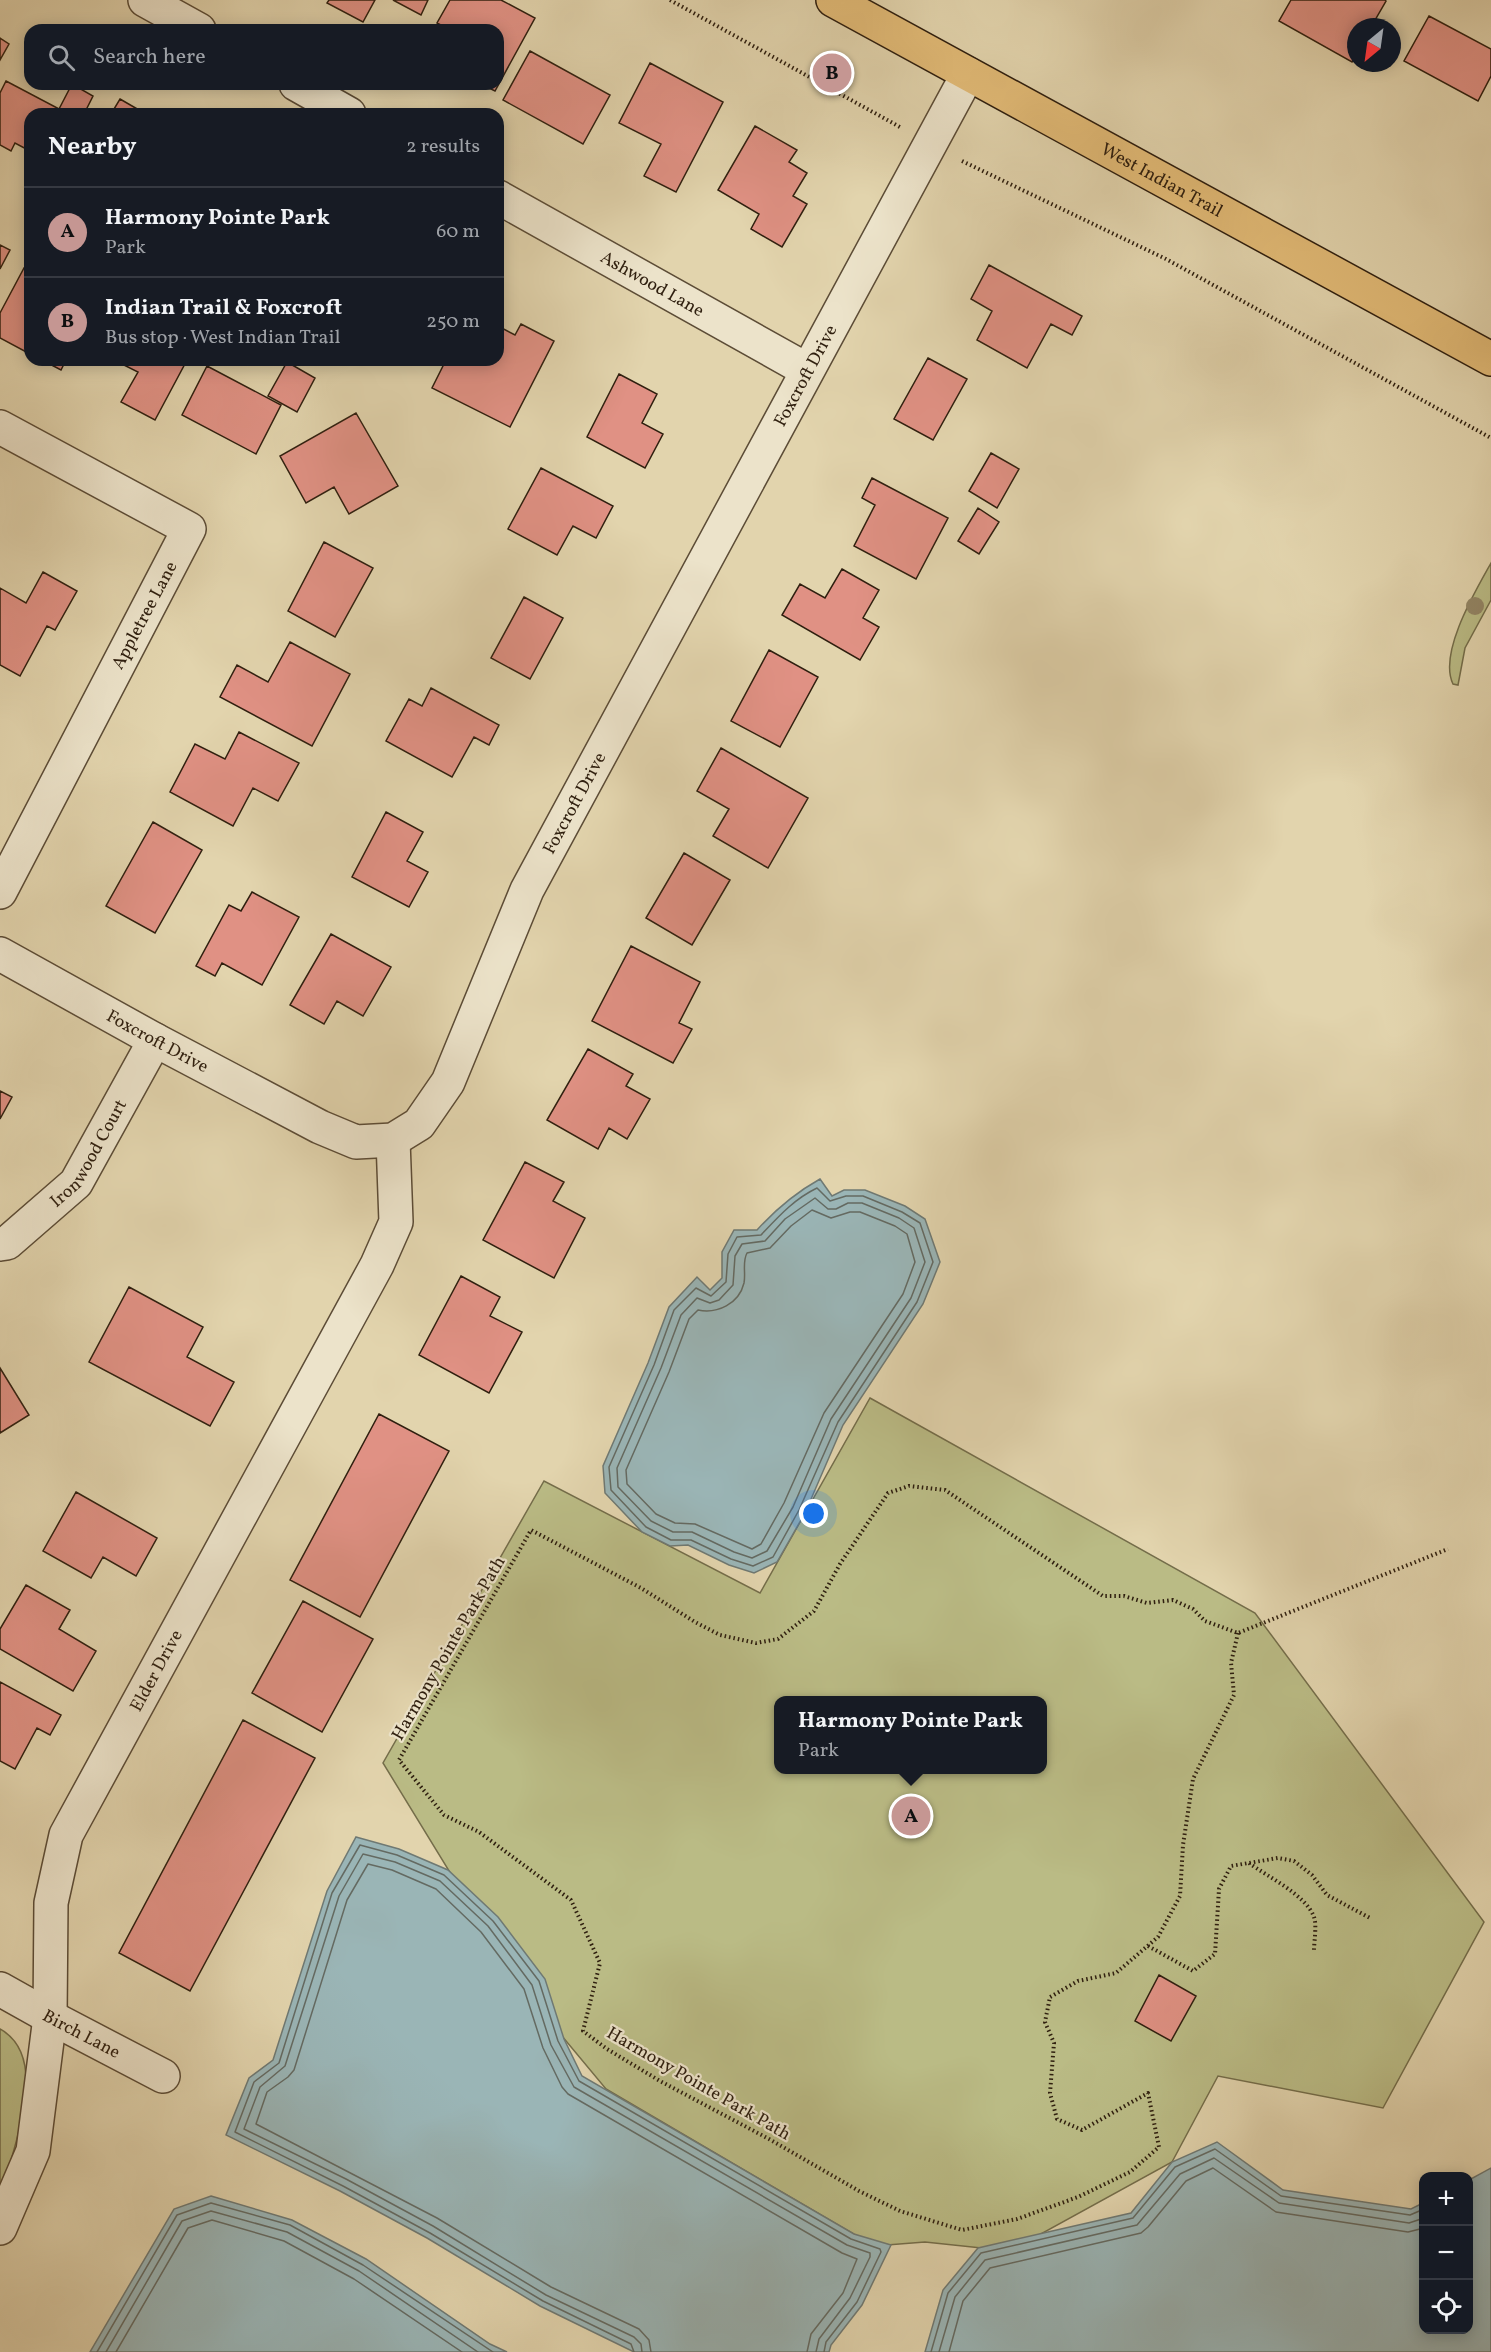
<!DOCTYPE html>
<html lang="en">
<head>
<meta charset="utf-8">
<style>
	:root { --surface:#171b24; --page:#20242c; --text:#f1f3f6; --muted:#9ea1a6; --line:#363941; --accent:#c59692 }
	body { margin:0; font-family:Vollkorn,serif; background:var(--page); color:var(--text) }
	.controls { position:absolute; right:18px; bottom:18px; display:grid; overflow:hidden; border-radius:12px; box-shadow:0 3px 15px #0003 }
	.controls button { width:54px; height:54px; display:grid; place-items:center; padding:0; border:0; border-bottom:2px solid var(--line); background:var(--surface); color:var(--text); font:30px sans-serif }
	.compass { position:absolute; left:1347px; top:18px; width:54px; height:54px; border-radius:50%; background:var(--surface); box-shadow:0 3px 15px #0003; rotate:209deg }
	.you { position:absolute; left:814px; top:1514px; width:21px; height:21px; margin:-15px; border:4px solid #fff; border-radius:50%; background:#1a73e8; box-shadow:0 0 0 9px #1a73e833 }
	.badge { display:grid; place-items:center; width:39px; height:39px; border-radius:50%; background:var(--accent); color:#111; font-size:20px; font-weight:700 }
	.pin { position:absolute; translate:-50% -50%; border:3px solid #fff; box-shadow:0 2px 6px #0006 }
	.popup { position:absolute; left:774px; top:1696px; width:273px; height:78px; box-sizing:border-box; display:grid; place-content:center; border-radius:12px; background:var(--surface); filter:drop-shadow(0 2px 4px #0005); font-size:20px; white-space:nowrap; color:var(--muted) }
	.popup b { font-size:22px; color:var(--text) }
	.popup::after { content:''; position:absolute; left:50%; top:100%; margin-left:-12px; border:12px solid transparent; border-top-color:var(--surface) }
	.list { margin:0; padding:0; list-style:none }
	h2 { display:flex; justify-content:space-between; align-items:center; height:78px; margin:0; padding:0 24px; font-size:26px }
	h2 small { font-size:20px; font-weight:400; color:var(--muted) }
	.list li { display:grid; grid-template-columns:39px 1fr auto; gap:18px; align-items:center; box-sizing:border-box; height:90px; padding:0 24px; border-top:2px solid var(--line) }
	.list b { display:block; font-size:22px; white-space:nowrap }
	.list p { margin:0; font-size:20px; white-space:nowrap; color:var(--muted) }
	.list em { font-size:20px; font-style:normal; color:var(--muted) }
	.icon { flex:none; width:33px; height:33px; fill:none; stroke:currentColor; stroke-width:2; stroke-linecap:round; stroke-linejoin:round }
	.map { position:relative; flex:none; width:1491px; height:2352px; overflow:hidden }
	.search { position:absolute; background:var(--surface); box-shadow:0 3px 15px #0003; left:24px; top:24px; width:480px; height:66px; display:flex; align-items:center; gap:15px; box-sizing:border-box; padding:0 21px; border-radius:18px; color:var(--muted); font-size:22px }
	.panel { position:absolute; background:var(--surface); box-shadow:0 3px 15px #0003; left:24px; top:108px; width:480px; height:258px; border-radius:18px }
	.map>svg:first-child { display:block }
	.green { fill:#babb85; stroke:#746d4a; stroke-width:1.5; fill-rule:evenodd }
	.water { fill:#9ab5b6; stroke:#6f7973; stroke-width:1.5 }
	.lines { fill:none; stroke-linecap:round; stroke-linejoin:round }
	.shore { stroke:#646a62; stroke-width:1.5 }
	.building { fill:#e09184; stroke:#2f1f0f; stroke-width:1.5 }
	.minor-casing { stroke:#5c4c36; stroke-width:36 }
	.major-casing { stroke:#2f1f0f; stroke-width:36 }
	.path { stroke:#2f1f0f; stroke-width:4; stroke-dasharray:1.5 3; stroke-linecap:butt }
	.minor { stroke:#ece3ca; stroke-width:33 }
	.major { stroke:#e1ba76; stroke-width:33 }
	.tree { fill:#938666 }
	.labels { text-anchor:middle; stroke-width:4.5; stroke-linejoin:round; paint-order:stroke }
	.street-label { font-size:18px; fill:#2f1f0f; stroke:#ece3ca }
</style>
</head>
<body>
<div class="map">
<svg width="1491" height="2352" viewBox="0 0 1491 2352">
	<rect width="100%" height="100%" fill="#e2d4ad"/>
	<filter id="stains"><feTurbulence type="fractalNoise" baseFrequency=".00333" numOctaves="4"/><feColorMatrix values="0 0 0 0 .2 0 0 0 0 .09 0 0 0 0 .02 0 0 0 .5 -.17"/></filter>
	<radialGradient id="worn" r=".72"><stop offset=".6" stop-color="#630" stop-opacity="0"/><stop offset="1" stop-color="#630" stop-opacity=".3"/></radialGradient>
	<path class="green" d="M1491,563v37l-26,48 -7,37 -5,-1c-15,-31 23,-94 38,-121z
		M870,1398l385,215 229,309 -101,186 -165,-32 -46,86 -162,89 -85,-9 -51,4 -268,-157 -89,-107 -134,-219 161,-282 216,112zM779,1700h264v70h-264z
		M0,2029c49,27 16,108 6,150l-6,11z"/>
	<path class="water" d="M820,1179l12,17 12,-6h21l40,16 20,13 15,43 -17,42 -80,121 -38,88 -28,49 -23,11 -25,-8 -41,-20 -18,1 -28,-14 -37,-39 -2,-27 45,-103 21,-56 28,-30 13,13 12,-12v-26l12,-22h23c19,-21 38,-37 63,-51z
		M356,1837l43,12 49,21 50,47 47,62 19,60 18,37 272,158 37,11 -29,60 -31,40 -2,7h-195l-94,-46 -113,-68 -87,-47 -114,-56 23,-57 24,-18 54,-169z
		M1217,2142l66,48 128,19 12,-6 1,127h44l1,-150 22,-12v184h-566l18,-62 35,-42 153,-35 41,-51z
		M211,2196l81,24 74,39 124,85 17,8h-417l84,-143z"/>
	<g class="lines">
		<path class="shore" d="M817,1188l13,13 16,-5h17l39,16 18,11 13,39 -16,40 -79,120 -39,88 -26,47 -20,9 -22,-7 -40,-19h-20l-25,-13 -35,-37 -2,-23 45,-102 20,-55 22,-22 15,8 15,-14 2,-28 9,-17 24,-2c17,-18 33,-36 56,-47z
			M815,1198l13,11h8l12,-6h14l37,15 15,10 11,34 -14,36 -80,121 -38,88 -26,44 -15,7 -18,-6 -42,-20h-19l-22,-11 -33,-34 -1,-19 44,-100 20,-53 16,-17 13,5 9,-3 14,-15 2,-29 7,-12 23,-3 20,-22z
			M812,1210l19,8 19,-6h10l35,14 12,8 8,28 -12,32 -79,119 -40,90 -23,41 -9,5 -57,-25 -20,-1 -19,-9 -29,-30 -1,-14 43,-98 20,-53 9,-9c19,4 41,-6 46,-27 2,-10 -2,-21 3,-30l23,-5 21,-22z
			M97,2352l80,-137 34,-12 79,22 73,40 130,87
			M106,2352l76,-131 29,-10 76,21 72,39 119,81
			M116,2352l72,-124 24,-8 72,21 70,38 108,73
			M634,2352l-3,-8 -88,-43 -113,-68 -87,-47 -108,-54 19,-50 25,-19 53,-170 28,-48 37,10 47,20 49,46 46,60 19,60 21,40 272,158 29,10 1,3 -24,50 -31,40 -2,10
			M642,2352l-1,-8 -7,-7 -88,-42 -113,-69 -87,-47 -102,-50 16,-42 25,-21 54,-170 24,-42 32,8 45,19 48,45 44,59 19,60 23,42 273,158 23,8v4l-20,41 -31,41 -3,13
			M651,2352l-2,-12 -10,-11 -88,-42 -114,-69 -181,-94 11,-32 21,-15 6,-7 53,-170 21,-36 24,6 44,19 45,43 43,57 19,59 19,39 6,7 274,159 15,6 -14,34 -32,41 -4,18
			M931,2352l17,-59 33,-40 152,-35 42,-51 40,-18 66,47 129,19 14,-6
			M939,2352l16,-55 30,-37 152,-35 43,-51 34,-16 65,45 130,20 15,-5
			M949,2352l14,-51 27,-33 151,-35 7,-6 38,-46 27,-13 63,44 132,20 16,-4"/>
	</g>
	<path class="building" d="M329,0h46l-12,22 -36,-19z
		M393,0h35l-7,15z
		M450,0h51l34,18 -40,73 -14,-7h17v-54h-48l-13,-7z
		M1291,0h94l1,1 -15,26h-15v27l-4,8 -73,-41z
		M1429,16l62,33v27l-13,25 -74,-40z
		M0,38l9,6 -9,16z
		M530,51l80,44 -27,49 -80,-44z
		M650,63l73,39 -47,90 -32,-16 17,-32 -42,-21z
		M6,81l53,28 13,-25 21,12 -9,18h-54v37l-15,-8 -4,8 -11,-6v-52z
		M120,99l26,15h-35z
		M755,126l42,24 -8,12 18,11 -14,23 14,8 -25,43 -31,-18 8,-15 -41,-24z
		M0,245l10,5 -10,19z
		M989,265l93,51 -10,19 -21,-11 -24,44 -50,-28 15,-29 -21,-12z
		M24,268l6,3v83l-30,-16v-25z
		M521,324l33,17 -44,86 -78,-39 14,-28h52v-34l17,9z
		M928,358l39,21 -34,61 -39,-21z
		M42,360h24l-5,10z
		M114,360h73l-32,60 -34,-18 17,-30z
		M287,362l28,16 -18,34 -29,-16z
		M207,366l74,39 -25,49 -74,-39z
		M619,374l38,20 -15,29 21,11 -18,34 -58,-31z
		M356,413l42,73 -49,28 -15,-27 -28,16 -26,-47z
		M991,453l28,16 -22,39 -28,-17z
		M541,468l72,38 -17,32 -23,-12 -16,29 -49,-26z
		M872,478l76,40 -32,61 -62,-33 21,-41 -13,-7z
		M978,508l21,14 -20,32 -21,-13z
		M324,542l49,26 -38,69 -47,-26z
		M842,569l37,21 -16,28 16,9 -19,33 -78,-45 18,-31 25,14z
		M43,572l34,19 -22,39 -8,-4 -27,50 -20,-11v-77l26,15z
		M524,597l39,21 -33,61 -39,-21z
		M290,642l60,32 -38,72 -92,-49 17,-32 31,17z
		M769,650l49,27 -38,70 -49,-26z
		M431,688l68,37 -10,20 -15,-8 -22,40 -66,-36 23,-42 13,7z
		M239,732l60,31 -21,38 -25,-13 -20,38 -63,-34 25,-48 30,15z
		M721,748l87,50 -40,70 -55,-32 16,-27 -32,-18z
		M386,812l37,20 -16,29 21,11 -19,35 -57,-30z
		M153,822l49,28 -47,83 -49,-27z
		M684,853l46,27 -38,65 -46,-27z
		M252,892l47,25 -37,68 -40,-22 -7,13 -19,-10 33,-61 12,6z
		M331,934l60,33 -28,49 -26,-15 -13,23 -34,-19z
		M631,946l69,36 -21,41 13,6 -19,34 -81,-42z
		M588,1049l45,25 -7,12 24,13 -23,40 -18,-11 -11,21 -51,-29z
		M0,1091l12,6 -12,22z
		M525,1162l39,20 -11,19 32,17 -31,60 -71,-38z
		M461,1276l39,21 -10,19 32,16 -33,61 -70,-38z
		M129,1287l74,40 -16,30 47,25 -24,44 -121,-64z
		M0,1368l29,47 -29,18z
		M379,1414l70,37 -89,166 -70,-37z
		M76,1492l81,46 -21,38 -33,-19 -12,21 -48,-27z
		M26,1585l44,25 -11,19 37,22 -23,40 -73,-42v-20z
		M303,1601l70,38 -51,93 -70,-39z
		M0,1682l61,33 -11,20 -13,-7 -22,41 -15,-8z
		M243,1720l72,38 -125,233 -71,-38z
		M1159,1975l37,21 -25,45 -36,-20z"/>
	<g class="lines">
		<defs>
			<g id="minor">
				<path d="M145,0l54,30"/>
				<path d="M296,84l53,30"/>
				<path id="s1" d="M498,197l309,173"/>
				<path d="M0,427l189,102 -189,363"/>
				<path id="s2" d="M0,954l155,86 165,87 36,15 37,-2 26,-16 29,-42 79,-192 441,-816"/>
				<path id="s3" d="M0,1244l7,-1 69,-60 79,-143"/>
				<path id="s4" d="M0,1989l50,28 113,59"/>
				<path id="s5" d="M0,2228l33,-77 17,-134 1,-114 15,-68 311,-570 19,-43 -3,-82"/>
			</g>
			<g id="major">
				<path id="s6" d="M833,0l658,359"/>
			</g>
		</defs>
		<use href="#minor" class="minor-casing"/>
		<use href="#major" class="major-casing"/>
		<path class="path" d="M670,0l230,127
			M962,161l204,98 325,179
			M1238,1633l-7,30 3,32 -41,84 -10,66 -3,51 -22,41 -42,36 -38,8 -28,16 -5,25 9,21 -4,50 7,26 25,11 66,-37 11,54 -29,25 -52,25 -61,22 -55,11 -62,-19 -41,-20 -90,-52 -109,-58 -53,-32 -24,-18 17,-68 -29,-63 -92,-68 -35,-17 -45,-55 132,-230 110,58 54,34 25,13 36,8 22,-4 36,-28 26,-47 48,-71 21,-7 36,4 158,106h21l23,7 26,-3 20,9 12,12 33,12 210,-84
			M1249,1863c19,14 57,32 65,54 3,9 0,24 0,34
			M1148,1946l45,25 22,-17 4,-65 12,-23 47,-8 16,3 18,14 15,20 43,23"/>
		<use href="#minor" class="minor"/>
		<use href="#major" class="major"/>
	</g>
	<circle class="tree" cx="1475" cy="606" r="9"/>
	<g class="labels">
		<g class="street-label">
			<text dy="6" stroke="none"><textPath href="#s6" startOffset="375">West Indian Trail</textPath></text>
			<text dy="6" stroke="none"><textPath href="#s1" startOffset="177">Ashwood Lane</textPath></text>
			<text dy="6" stroke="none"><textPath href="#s2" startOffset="1314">Foxcroft Drive</textPath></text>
			<text transform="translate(144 615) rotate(-62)" y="6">Appletree Lane</text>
			<text dy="6" stroke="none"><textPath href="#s2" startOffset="828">Foxcroft Drive</textPath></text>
			<text dy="6" stroke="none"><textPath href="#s2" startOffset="180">Foxcroft Drive</textPath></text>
			<text dy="6" stroke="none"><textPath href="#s3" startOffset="130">Ironwood Court</textPath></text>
			<text transform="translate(448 1648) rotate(-60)" y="6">Harmony Pointe Park Path</text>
			<text dy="6" stroke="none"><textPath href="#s5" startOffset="590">Elder Drive</textPath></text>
			<text dy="6" stroke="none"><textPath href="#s4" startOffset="93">Birch Lane</textPath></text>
			<text transform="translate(699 2083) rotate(30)" y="6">Harmony Pointe Park Path</text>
		</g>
	</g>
	<rect width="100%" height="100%" filter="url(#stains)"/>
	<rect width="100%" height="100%" fill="url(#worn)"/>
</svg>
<div class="controls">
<button>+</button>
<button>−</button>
<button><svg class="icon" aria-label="locate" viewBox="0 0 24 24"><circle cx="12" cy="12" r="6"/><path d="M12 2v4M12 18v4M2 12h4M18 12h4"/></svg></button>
</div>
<svg class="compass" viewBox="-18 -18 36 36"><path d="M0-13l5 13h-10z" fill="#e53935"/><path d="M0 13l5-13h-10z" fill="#9ea1a6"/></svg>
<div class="you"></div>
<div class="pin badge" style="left:911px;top:1816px">A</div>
<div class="popup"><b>Harmony Pointe Park</b>Park</div>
<div class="pin badge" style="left:832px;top:73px">B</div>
<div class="search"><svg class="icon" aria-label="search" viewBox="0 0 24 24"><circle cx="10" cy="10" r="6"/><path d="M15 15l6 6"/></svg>Search here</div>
<section class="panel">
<h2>Nearby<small>2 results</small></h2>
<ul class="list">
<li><span class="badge">A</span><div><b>Harmony Pointe Park</b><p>Park</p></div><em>60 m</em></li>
<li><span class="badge">B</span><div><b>Indian Trail &amp; Foxcroft</b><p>Bus stop · West Indian Trail</p></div><em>250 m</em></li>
</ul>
</section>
</div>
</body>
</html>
